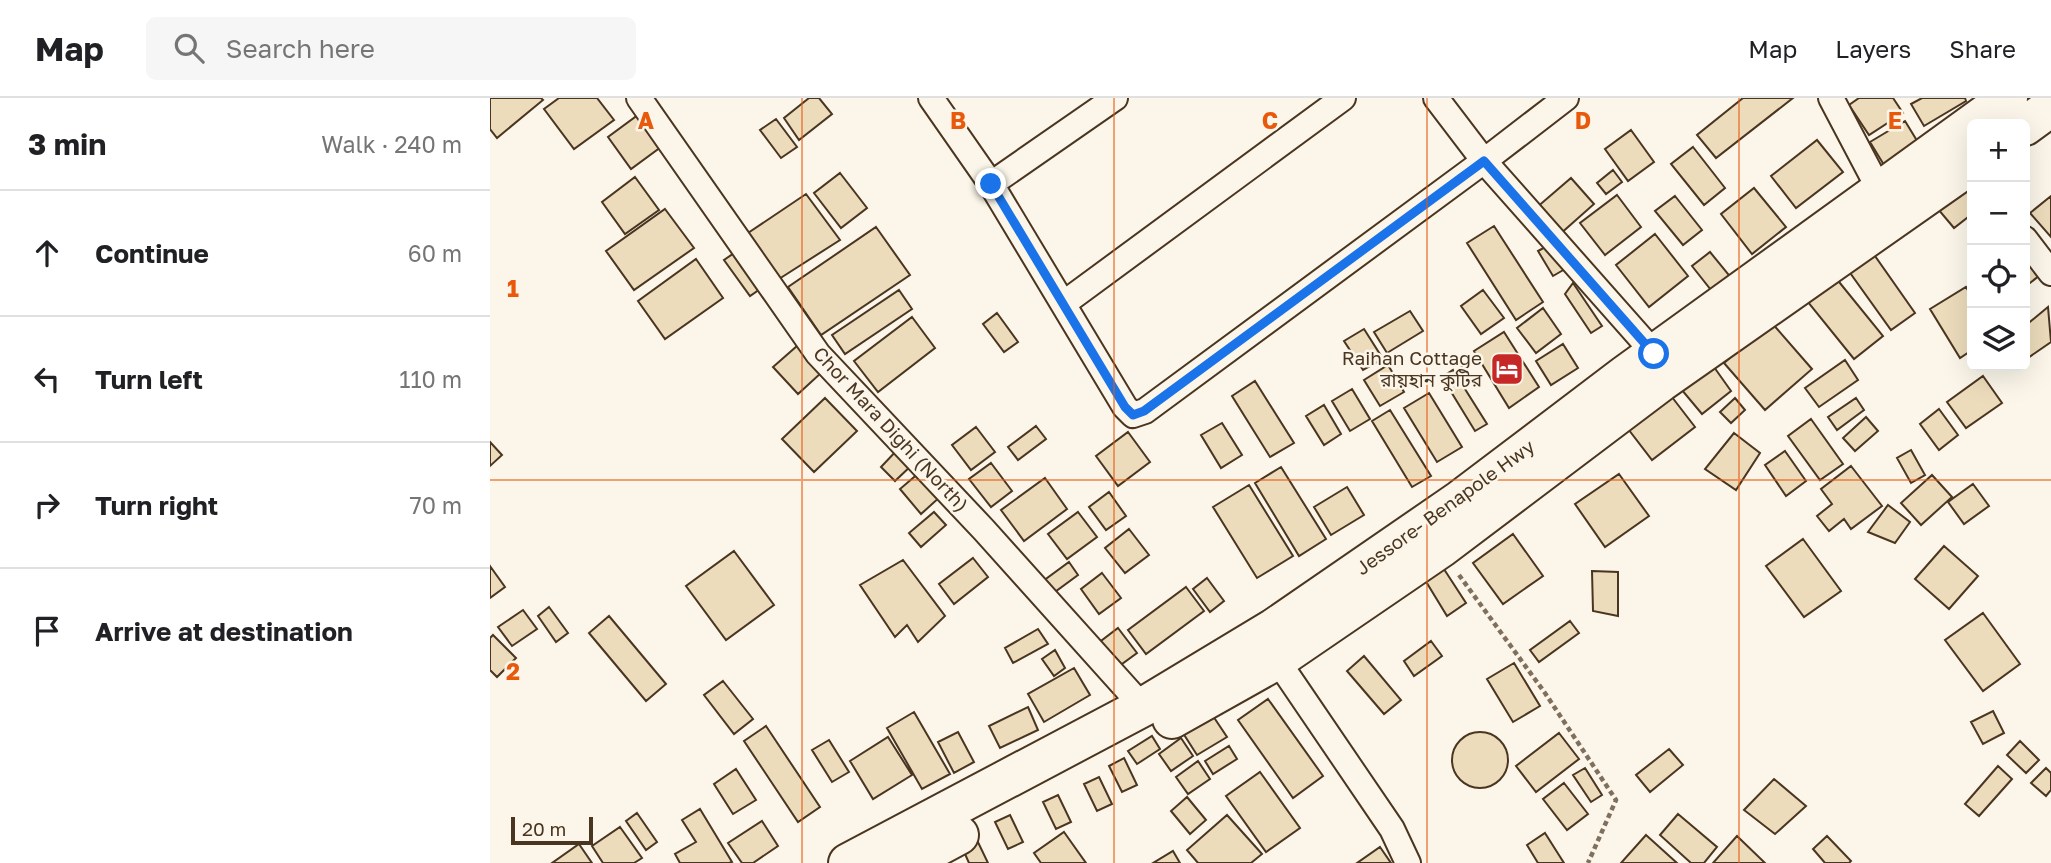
<!DOCTYPE html>
<html lang="en">
<head>
<meta charset="utf-8">
<style>
	:root { --surface:#fff; --page:#f6f6f6; --text:#202124; --muted:#757577; --line:#e0e0e0 }
	body { margin:0; font-family:"Golos Text","Noto Sans Bengali",sans-serif; background:var(--page); color:var(--text) }
	.controls { position:absolute; right:21px; top:21px; display:grid; overflow:hidden; border-radius:10px; box-shadow:0 7px 28px #0002 }
	.controls button { width:63px; height:63px; display:grid; place-items:center; padding:0; border:0; border-bottom:2px solid var(--line); background:var(--surface); color:var(--text); font:35px sans-serif }
	.scale { position:absolute; left:21px; bottom:18px; width:82px; box-sizing:border-box; padding-left:7px; border:4px solid #4a3520; border-top:0; font-size:19px; line-height:24px; white-space:nowrap; color:#4a3520; -webkit-text-stroke:5px #fbf6e9; paint-order:stroke }
	.stop { position:absolute; width:21px; height:21px; margin:-16px; border:5px solid #1a73e8; border-radius:50%; background:#fff }
	.stop.end { background:#1a73e8; border-color:#fff; box-shadow:0 2px 7px #0008 }
	.list { margin:0; padding:0; list-style:none }
	h2 { display:flex; justify-content:space-between; align-items:center; height:91px; margin:0; padding:0 28px; font-size:30px }
	h2 small { font-size:23px; font-weight:400; color:var(--muted) }
	.list li { display:grid; grid-template-columns:46px 1fr auto; gap:21px; align-items:center; box-sizing:border-box; height:126px; padding:0 28px; border-top:2px solid var(--line) }
	.list b { display:block; font-size:26px; white-space:nowrap }
	.list em { font-size:23px; font-style:normal; color:var(--muted) }
	.icon { flex:none; width:38px; height:38px; fill:none; stroke:currentColor; stroke-width:2; stroke-linecap:round; stroke-linejoin:round }
	.map { position:relative; flex:none; width:1561px; height:765px; overflow:hidden }
	header { display:flex; align-items:center; gap:42px; box-sizing:border-box; height:98px; padding:0 35px; background:var(--surface); border-bottom:2px solid var(--line) }
	header strong { font-size:33px }
	nav { display:flex; gap:38px; margin-inline-start:auto; font-size:24px }
	.search { width:490px; height:63px; background:var(--page); display:flex; align-items:center; gap:18px; box-sizing:border-box; padding:0 24px; border-radius:10px; color:var(--muted); font-size:26px }
	main { display:flex }
	aside { flex:1; background:var(--surface) }
	.map>svg:first-child { display:block }
	.building { fill:#ecdcbc; stroke:#4a3520; stroke-width:2 }
	.lines { fill:none; stroke-linecap:round; stroke-linejoin:round }
	.minor-casing { stroke:#4a3520; stroke-width:28 }
	.trunk-casing { stroke:#4a3520; stroke-width:42 }
	.path { stroke:#7f6f5c; stroke-width:4.5; stroke-dasharray:5 3.5; stroke-linecap:butt }
	.minor { stroke:#fbf6e9; stroke-width:24 }
	.trunk { stroke:#fbf6e9; stroke-width:38 }
	.route { stroke:#1a73e8; stroke-width:9 }
	.grid { fill:none; stroke:#e8590c; stroke-width:2; stroke-opacity:0.55 }
	.labels { text-anchor:middle; stroke-width:5; stroke-linejoin:round; paint-order:stroke }
	.poi-label { font-size:19px; fill:#4a3520; stroke:#fbf6e9; text-anchor:end }
	.street-label { font-size:19px; fill:#4a3520; stroke:#fbf6e9 }
	.grid-label { font-size:23px; text-anchor:middle; font-weight:bold; fill:#e8590c; stroke:#fbf6e9; stroke-width:5; stroke-linejoin:round; paint-order:stroke }
</style>
</head>
<body>
<header>
<strong>Map</strong>
<div class="search"><svg class="icon" aria-label="search" viewBox="0 0 24 24"><circle cx="10" cy="10" r="6"/><path d="M15 15l6 6"/></svg>Search here</div>
<nav><a>Map</a><a>Layers</a><a>Share</a></nav>
</header>
<main>
<aside>
<h2>3 min<small>Walk · 240 m</small></h2>
<ul class="list">
<li><svg class="icon" aria-label="ahead" viewBox="0 0 24 24"><path d="M12 20V5M6 11l6-6 6 6"/></svg><div><b>Continue</b></div><em>60 m</em></li>
<li><svg class="icon" aria-label="left" viewBox="0 0 24 24"><path d="M17 20v-9H6M10 6l-5 5 5 5"/></svg><div><b>Turn left</b></div><em>110 m</em></li>
<li><svg class="icon" aria-label="right" viewBox="0 0 24 24"><path d="M7 20v-9h11M14 6l5 5-5 5"/></svg><div><b>Turn right</b></div><em>70 m</em></li>
<li><svg class="icon" aria-label="arrive" viewBox="0 0 24 24"><path d="M6 21V4h12l-3 4 3 4H6"/></svg><div><b>Arrive at destination</b></div></li>
</ul>
</aside>
<div class="map">
<svg width="1561" height="765" viewBox="0 0 1561 765">
	<rect width="100%" height="100%" fill="#fbf6e9"/>
	<path class="building" d="M0,0h51l2,2 -46,38 -7,-9z
		M69,0h38l17,22 -40,29 -30,-40z
		M319,0h10l13,16 -33,26 -15,-22z
		M1253,0h50l-77,60 -19,-23z
		M1369,0h34l10,15 -34,22 -20,-30z
		M1432,0h43l1,3 -42,25 -13,-22z
		M152,14l23,32 -34,25 -23,-32z
		M286,21l21,28 -16,11 -21,-28z
		M1415,23l14,23 -35,21 -14,-23z
		M1141,32l23,32 -26,19 -23,-32z
		M1327,42l26,32 -47,36 -25,-32z
		M1203,49l32,41 -21,17 -33,-41z
		M1123,72l9,12 -16,12 -9,-11z
		M350,75l27,35 -26,20 -27,-35z
		M145,79l24,33 -34,24 -23,-32z
		M1081,80l23,26 -35,31 -23,-27z
		M1471,80l11,14v22l-18,14 -22,-26z
		M1264,90l32,39 -34,27 -31,-40z
		M316,96l34,46 -61,39 -31,-46z
		M1127,97l24,32 -36,28 -25,-32z
		M1185,98l27,34 -19,15 -28,-34z
		M1561,98v41l-21,-24z
		M175,111l29,39 -60,42 -28,-39z
		M1004,128l49,76 -27,18 -49,-77z
		M386,129l34,48 -89,60 -33,-48z
		M1165,136l33,42 -39,31 -33,-42z
		M1059,147l16,24 -12,7 -15,-25z
		M1378,148l47,67 -24,17 -48,-67z
		M247,153l26,36 -13,9 -26,-36z
		M1220,154l23,28 -18,15 -23,-29z
		M1535,158l15,19 -15,12z
		M206,161l27,39 -58,41 -27,-38z
		M1341,174l52,64 -29,23 -51,-63z
		M1083,185l29,43 -11,7 -26,-39z
		M1476,189l6,10v53l-12,8 -30,-49z
		M409,192l13,19 -67,45 -13,-19z
		M993,192l21,28 -23,16 -20,-28z
		M1558,209l3,35 -26,18v-34z
		M1053,210l18,26 -25,19 -19,-25z
		M920,213l13,20 -36,22 -13,-21z
		M507,215l21,29 -14,10 -21,-28z
		M422,219l23,31 -57,44 -24,-31z
		M1281,224l41,47 -47,41 -41,-47z
		M874,231l19,30 -20,11 -19,-29z
		M1014,234l35,55 -30,21 -35,-57z
		M1073,246l15,24 -27,17 -15,-24z
		M307,248l24,27 -23,21 -25,-27z
		M1219,262l22,31 -29,23 -26,-31z
		M1355,262l13,20 -39,27 -14,-19z
		M898,267l16,27 -24,14 -16,-26z
		M963,272l34,54 -12,7 -33,-54z
		M1493,278l19,27 -36,25 -19,-26z
		M765,283l39,62 -24,14 -38,-61z
		M1175,290l30,39 -43,33 -30,-39z
		M862,291l18,30 -20,12 -18,-30z
		M939,295l33,54 -25,15 -33,-54z
		M335,300l32,33 -43,41 -32,-33z
		M1245,300l10,12 -14,13 -11,-11z
		M1366,300l8,12 -27,20 -9,-13z
		M834,307l17,29 -17,11 -18,-29z
		M1449,311l19,26 -19,15 -19,-26z
		M900,312l41,66 -19,11 -40,-66z
		M1376,319l12,14 -23,20 -12,-13z
		M1321,321l32,45 -23,16 -32,-44z
		M732,325l20,32 -21,13 -20,-33z
		M546,328l10,13 -28,21 -10,-13z
		M486,329l19,25 -24,18 -19,-25z
		M638,334l22,30 -32,24 -22,-30z
		M1244,335l26,20 -24,37 -31,-21z
		M0,344l12,13 -12,11z
		M409,350l15,15 -19,18 -14,-14z
		M1421,352l14,25 -14,8 -14,-25z
		M1295,353l21,30 -20,15 -21,-31z
		M501,365l21,28 -21,16 -22,-28z
		M1361,368l31,40 -31,23 -7,-10 -15,12 -12,-15 15,-12 -11,-15z
		M791,369l45,72 -27,17 -44,-73z
		M430,374l21,24 -20,18 -21,-25z
		M1129,376l30,42 -44,31 -30,-43z
		M1442,377l20,22 -31,28 -20,-22z
		M555,380l22,31 -43,32 -23,-31z
		M1483,386l16,22 -25,18 -16,-22z
		M759,387l44,71 -36,22 -44,-71z
		M857,389l17,28 -33,20 -17,-28z
		M619,394l17,24 -20,14 -17,-23z
		M1398,407l22,17 -15,21 -27,-11z
		M444,414l12,13 -25,22 -12,-14z
		M588,414l19,25 -30,22 -19,-25z
		M639,431l20,26 -24,18 -20,-25z
		M1023,436l30,42 -40,28 -30,-41z
		M1313,441l38,52 -37,26 -38,-51z
		M1454,448l34,30 -29,33 -34,-30z
		M244,453l40,54 -48,35 -40,-54z
		M483,460l15,19 -34,27 -15,-20z
		M413,462l42,56 -27,26 -11,-17 -12,12 -35,-52z
		M579,464l9,13 -30,22 -9,-13z
		M950,465l26,40 -19,13 -25,-41z
		M0,468l15,21 -15,11z
		M1102,473l26,1v44l-25,-5z
		M612,475l19,25 -22,16 -18,-25z
		M717,480l17,23 -14,11 -17,-23z
		M696,489l18,24 -58,43 -18,-24z
		M59,509l19,26 -12,9 -18,-26z
		M33,512l14,19 -25,17 -14,-19z
		M1493,515l37,51 -37,27 -38,-51z
		M119,518l57,68 -20,17 -57,-68z
		M1080,523l9,12 -40,29 -9,-12z
		M628,530l19,25 -22,16 -18,-25z
		M548,531l10,15 -35,19 -8,-15z
		M3,537l23,23 -19,19 -7,-7v-32z
		M941,543l11,15 -28,20 -10,-15z
		M565,552l10,18 -11,8 -12,-17z
		M874,558l37,44 -17,14 -37,-43z
		M1024,565l26,43 -27,16 -26,-43z
		M584,570l16,27 -46,27 -16,-28z
		M233,583l30,38 -19,15 -30,-39z
		M778,601l55,77 -30,22 -55,-78z
		M538,609l10,23 -38,18 -11,-22z
		M1503,613l11,22 -21,11 -12,-22z
		M424,614l36,62 -28,15 -35,-61z
		M723,618l14,21 -30,18 -14,-22z
		M276,628l54,81 -22,15 -54,-81z
		M962 662a28 28 0 1 1 56 0a28 28 0 1 1-56 0Z
		M468,634l16,30 -20,11 -16,-31z
		M1069,635l20,26 -43,33 -20,-26z
		M662,638l8,13 -23,15 -9,-13z
		M398,639l24,38 -39,24 -23,-38z
		M691,640l12,18 -22,15 -12,-17z
		M339,642l20,32 -17,10 -20,-32z
		M1530,643l19,19 -13,13 -19,-18z
		M739,648l8,13 -24,15 -8,-13z
		M1179,651l14,16 -33,27 -14,-17z
		M634,660l13,27 -15,7 -13,-26z
		M708,663l12,18 -22,15 -12,-17z
		M1508,668l14,13 -33,37 -14,-12z
		M1095,670l17,27 -11,7 -18,-27z
		M1556,670l5,5v17l-5,6 -15,-13z
		M246,671l20,31 -23,14 -19,-30z
		M770,674l40,56 -34,24 -40,-56z
		M609,679l13,27 -15,7 -13,-27z
		M1284,681l32,27 -31,28 -31,-24z
		M1074,685l24,31 -21,16 -24,-31z
		M568,697l13,27 -15,7 -13,-27z
		M697,699l19,23 -16,14 -19,-23z
		M210,711l32,53 -3,1h-49l-5,-9 21,-12 -14,-22z
		M147,715l20,29 -11,8 -20,-29z
		M1188,716l39,33 -13,16h-13l-31,-28z
		M520,717l13,27 -15,7 -13,-27z
		M737,717l35,39 -11,9h-53l-11,-13z
		M272,723l16,25 -25,17h-11l-14,-20z
		M130,729l22,31 -8,5h-31l-11,-17z
		M574,734l22,31h-45l-7,-10z
		M1055,735l19,30h-26l-11,-18z
		M1156,737l31,28h-56z
		M1247,738l28,27h-52z
		M1337,738l24,25 -2,2h-24l-12,-14z
		M486,740l12,25h-19l-8,-18z
		M89,746l13,19h-40z
		M890,749l11,16h-34z
		M683,753l7,12h-27z"/>
	<g class="lines">
		<defs>
			<path id="minor" d="M149,0l179,256 166,176 159,177
				M441,0l60,86 134,223 8,8 12,-4 339,-250 170,192
				M946,0l48,63 82,-63
				M1341,0l49,93
				M501,86l124,-86
				M1535,141l26,34
				M573,206l280,-206
				M787,562l115,169 16,34"/>
			<path id="trunk" d="M1535,28l26,-19
				M682,621l105,-59 164,-112 220,-166 311,-218
				M358,765l295,-156 131,-79 186,-128 165,-125 383,-277
				M417,765l52,-28"/>
		</defs>
		<use href="#minor" class="minor-casing"/>
		<use href="#trunk" class="trunk-casing"/>
		<path class="path" d="M969,477l86,118 71,107 -28,63"/>
		<use href="#minor" class="minor"/>
		<use href="#trunk" class="trunk"/>
	</g>
	<g class="lines">
		<path class="route" d="M501,86l134,223 8,8 11,-4 340,-250 170,193"/>
	</g>
	<path class="grid" d="M312,0v765M624,0v765M937,0v765M1249,0v765M0,382h1561"/>
	<defs>
		<symbol id="hotel-square" viewBox="-11 -11 22 22"><rect x="-9" y="-9" width="18" height="18" rx="4" fill="#c62828" stroke="#fbf6e9"/><path d="M-6-4.5h1.5V1H6V5H4.5V3h-9V5H-6ZM-4 0a1.8 1.8 0 1 1 3.6 0ZM.5 0V-2.5h3Q6-2.5 6 0Z" fill="#fff"/></symbol>
	</defs>
	<g fill-rule="evenodd">
		<use href="#hotel-square" x="998" y="252" width="38" height="38"/>
	</g>
	<g class="labels">
		<g class="poi-label">
			<text x="992" y="267">Raihan Cottage<tspan x="992" dy="22">রায়হান কুটির</tspan></text>
		</g>
		<g class="street-label">
			<text transform="translate(401 331) rotate(47)" y="7">Chor Mara Dighi (North)</text>
			<text transform="translate(955 409) rotate(-36)" y="7">Jessore- Benapole Hwy</text>
		</g>
	</g>
	<g class="grid-label">
		<text x="156" y="31">A</text>
		<text x="468" y="31">B</text>
		<text x="780" y="31">C</text>
		<text x="1093" y="31">D</text>
		<text x="1405" y="31">E</text>
		<text x="23" y="199">1</text>
		<text x="23" y="582">2</text>
	</g>
</svg>
<div class="controls">
<button>+</button>
<button>−</button>
<button><svg class="icon" aria-label="locate" viewBox="0 0 24 24"><circle cx="12" cy="12" r="6"/><path d="M12 2v4M12 18v4M2 12h4M18 12h4"/></svg></button>
<button><svg class="icon" aria-label="layers" viewBox="0 0 24 24"><path d="M12 4l9 5-9 5-9-5zM3 14l9 5 9-5"/></svg></button>
</div>
<div class="scale">20 m</div>
<div class="stop" style="left:1164px;top:256px"></div>
<div class="stop end" style="left:501px;top:86px"></div>
</div>
</main>
</body>
</html>
